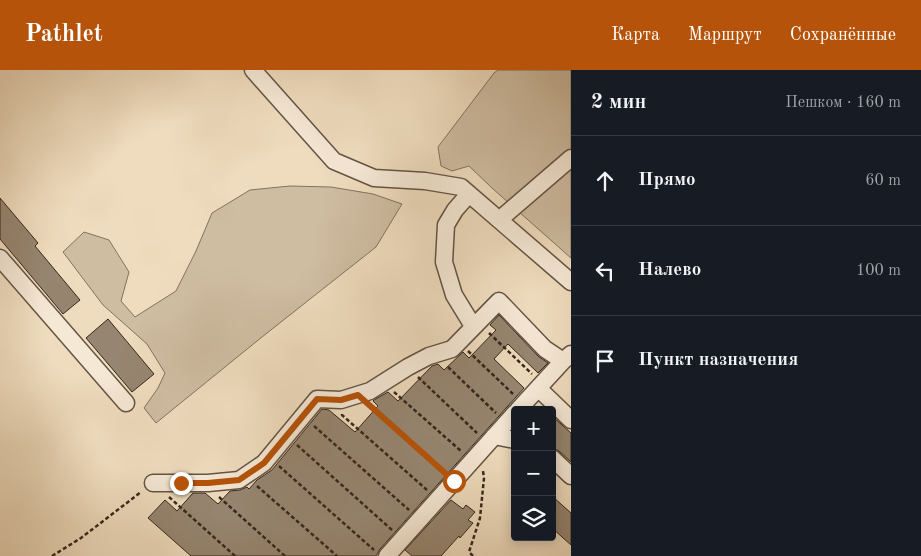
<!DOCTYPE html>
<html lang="ru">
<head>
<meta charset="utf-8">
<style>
	:root { --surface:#171b24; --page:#20242c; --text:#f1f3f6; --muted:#9ea1a6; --line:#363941; --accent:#b45309 }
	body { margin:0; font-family:"Old Standard TT",serif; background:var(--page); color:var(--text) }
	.controls { position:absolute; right:15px; bottom:15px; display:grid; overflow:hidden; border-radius:5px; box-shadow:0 2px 12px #0003 }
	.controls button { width:45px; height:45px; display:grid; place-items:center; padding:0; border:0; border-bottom:1px solid var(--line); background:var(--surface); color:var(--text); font:25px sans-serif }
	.stop { position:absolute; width:15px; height:15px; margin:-11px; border:4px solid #b45309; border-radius:50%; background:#fff }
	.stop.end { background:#b45309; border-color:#fff; box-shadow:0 1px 5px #0008 }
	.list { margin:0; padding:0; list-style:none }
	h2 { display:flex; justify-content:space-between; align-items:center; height:65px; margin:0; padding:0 20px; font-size:21px }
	h2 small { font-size:16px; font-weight:400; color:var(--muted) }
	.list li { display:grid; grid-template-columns:32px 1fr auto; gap:15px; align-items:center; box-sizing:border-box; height:90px; padding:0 20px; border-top:1px solid var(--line) }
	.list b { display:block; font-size:19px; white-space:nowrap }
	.list em { font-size:16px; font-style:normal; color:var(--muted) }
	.icon { flex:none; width:28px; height:28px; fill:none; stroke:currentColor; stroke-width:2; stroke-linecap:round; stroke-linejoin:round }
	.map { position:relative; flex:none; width:571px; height:486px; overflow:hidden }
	header { display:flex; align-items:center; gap:30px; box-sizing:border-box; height:70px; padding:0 25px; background:var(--accent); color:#fff }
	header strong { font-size:24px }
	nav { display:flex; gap:28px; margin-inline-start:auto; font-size:18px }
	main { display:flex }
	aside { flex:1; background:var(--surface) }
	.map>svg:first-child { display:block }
	.green { fill:#cfbda2; stroke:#82725f }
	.building { fill:#968570; stroke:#35271c }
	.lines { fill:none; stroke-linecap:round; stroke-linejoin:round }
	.minor-casing { stroke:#645444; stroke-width:19 }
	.path { stroke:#35271c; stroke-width:2.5; stroke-dasharray:4 2.5; stroke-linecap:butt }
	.minor { stroke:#f5e8d5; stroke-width:16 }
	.route { stroke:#b45309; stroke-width:6 }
</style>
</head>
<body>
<header>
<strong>Pathlet</strong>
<nav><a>Карта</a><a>Маршрут</a><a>Сохранённые</a></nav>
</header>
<main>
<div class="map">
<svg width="571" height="486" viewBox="0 0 571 486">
	<rect width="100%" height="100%" fill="#efdcbe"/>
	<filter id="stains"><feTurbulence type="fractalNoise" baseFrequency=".004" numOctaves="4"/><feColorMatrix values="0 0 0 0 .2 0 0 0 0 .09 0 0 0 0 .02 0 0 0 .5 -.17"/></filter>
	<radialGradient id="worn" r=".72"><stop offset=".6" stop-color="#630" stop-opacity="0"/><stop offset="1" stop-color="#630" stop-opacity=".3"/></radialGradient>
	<path class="green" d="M498,0h73v188l-79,-70 -23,-22 -17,5 -11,-5 -3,-19 56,-74z
		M290,116l41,1 42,7 29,10 -26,43 -114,90 -106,86 -12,-15 14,-20 7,-15 -18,-29 -44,-39 -40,-53 21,-20 25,8 20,32 -8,29 14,16 41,-26 20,-40 16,-38 38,-23z"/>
	<path class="building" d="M0,128l38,45 -3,3 45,54 -17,14 -63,-75z
		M499,245l39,41 10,7 -10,10 -30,-29 -14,15 30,29 -144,161 -4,7h-185l-43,-38 17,-18 12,11 16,-18h12l13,11 12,-13 10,-1 7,-3 2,2 8,-9 15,-10 50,-61 7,1 26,22 23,-26 -5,-5 1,-1 14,-8 10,9 34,-35 6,-2 6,6 19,-18 6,6 27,-28 -6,-5z
		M108,249l46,55 -22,18 -46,-54z
		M552,346l19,17v29l-12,-11 -7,-3z
		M552,426l19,17v32l-19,-17z
		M451,430l12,9 3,-4 9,7 -7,8 5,3 -13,15 -1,-2 -18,20h-29l-7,-6z"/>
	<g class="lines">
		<defs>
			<path id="minor" d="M253,0l81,91 40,17 51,3 36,6 110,95
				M469,124l-14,16 -9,15 -2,37 10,33 19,31
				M499,150l72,-62
				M0,188l126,145
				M538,318l33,32
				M518,340l45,-49 8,-7
				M494,366l21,4
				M552,388l19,18
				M153,413h55l31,-3 25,-17 53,-64 24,1 29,-9 38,-24 21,-11 23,-7 47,-48 46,48 18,12
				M387,486l128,-143"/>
		</defs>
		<use href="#minor" class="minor-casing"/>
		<path class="path" d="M489,263l43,41
			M468,281l45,43
			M448,297l48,46
			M418,307l59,56
			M394,322l67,59
			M371,337l72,65
			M342,344v1l85,75
			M314,356l95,84
			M297,375l95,85
			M279,396l95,84
			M257,416l80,70
			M169,427l66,59
			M219,427l66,59
			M52,486l29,-18 60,-46
			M473,486l-4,-4 11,-34 4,-40 -1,-7"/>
		<use href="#minor" class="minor"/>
	</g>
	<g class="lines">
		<path class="route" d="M181,413h27l31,-3 25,-17 53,-64 24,1 17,-5 96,86"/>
	</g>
	<rect width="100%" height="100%" filter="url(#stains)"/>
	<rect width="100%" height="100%" fill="url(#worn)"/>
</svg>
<div class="controls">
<button>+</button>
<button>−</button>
<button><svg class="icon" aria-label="layers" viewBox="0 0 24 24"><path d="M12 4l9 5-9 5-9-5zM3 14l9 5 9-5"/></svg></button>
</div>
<div class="stop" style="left:454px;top:411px"></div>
<div class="stop end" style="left:181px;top:413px"></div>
</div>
<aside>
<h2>2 мин<small>Пешком · 160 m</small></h2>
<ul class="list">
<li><svg class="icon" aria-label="ahead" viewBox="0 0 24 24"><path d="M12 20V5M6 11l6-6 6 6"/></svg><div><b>Прямо</b></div><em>60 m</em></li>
<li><svg class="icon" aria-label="left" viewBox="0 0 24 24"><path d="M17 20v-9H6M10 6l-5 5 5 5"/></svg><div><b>Налево</b></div><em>100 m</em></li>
<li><svg class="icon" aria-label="arrive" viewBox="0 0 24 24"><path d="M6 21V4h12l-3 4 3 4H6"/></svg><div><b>Пункт назначения</b></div></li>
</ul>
</aside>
</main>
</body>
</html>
